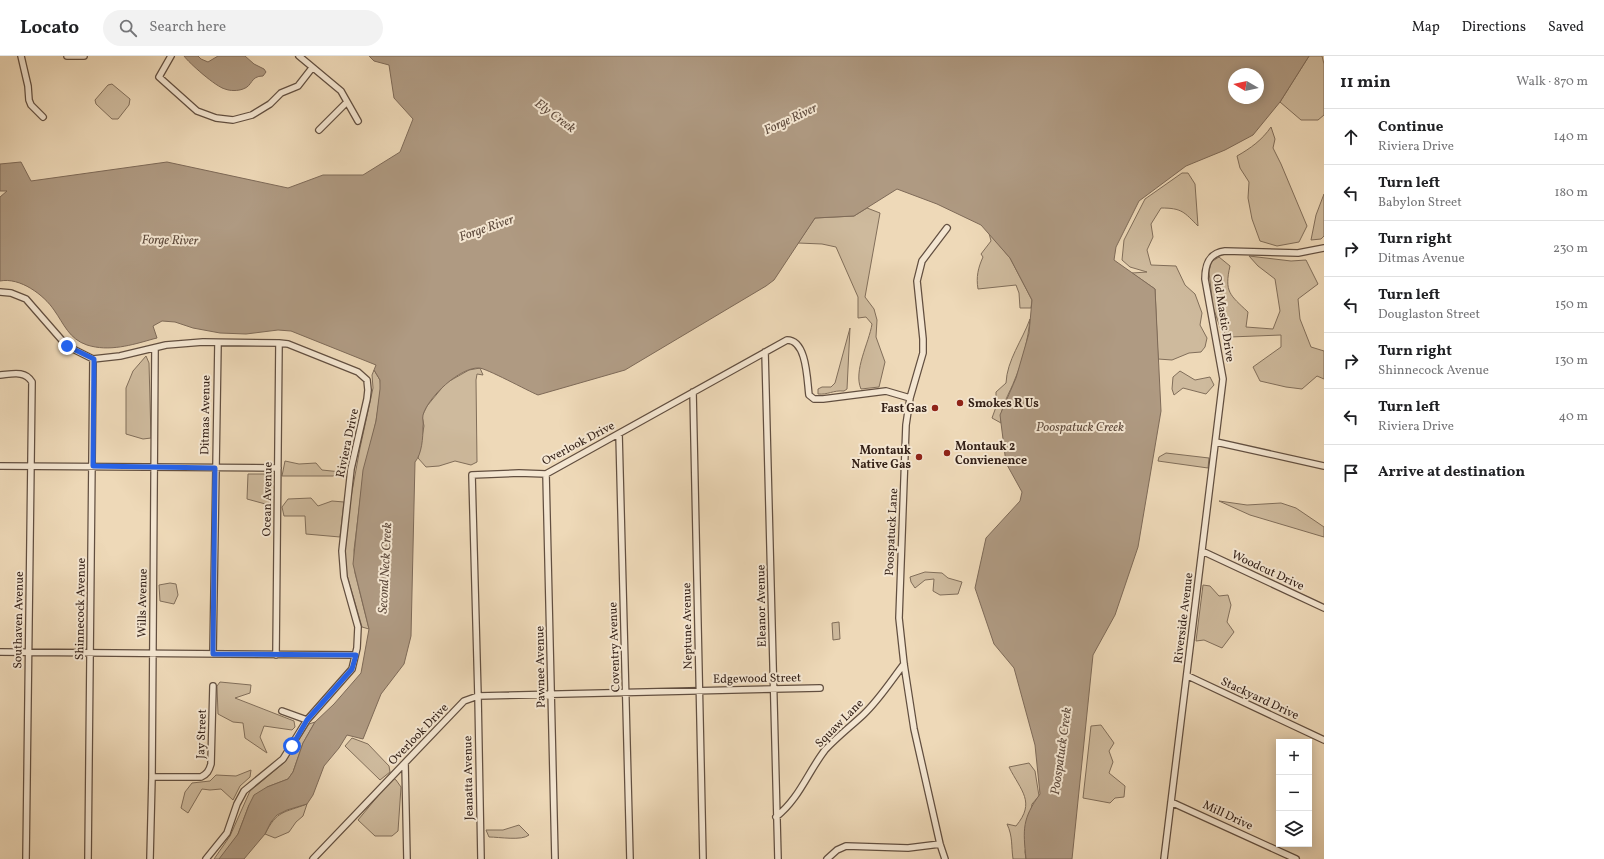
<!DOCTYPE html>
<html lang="en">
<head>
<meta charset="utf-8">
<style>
	:root { --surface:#fff; --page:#f2f2f2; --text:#202124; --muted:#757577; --line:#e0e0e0 }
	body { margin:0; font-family:Vollkorn,serif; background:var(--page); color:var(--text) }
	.controls { position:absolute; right:12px; bottom:12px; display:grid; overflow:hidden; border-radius:0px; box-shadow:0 2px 10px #0003 }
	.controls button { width:36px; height:36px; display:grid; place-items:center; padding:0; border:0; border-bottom:1px solid var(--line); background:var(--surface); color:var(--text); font:20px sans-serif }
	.compass { position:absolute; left:1228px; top:12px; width:36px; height:36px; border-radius:50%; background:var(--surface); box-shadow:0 2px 10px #0003; rotate:279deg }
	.stop { position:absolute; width:12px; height:12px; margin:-9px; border:3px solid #2563eb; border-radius:50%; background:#fff }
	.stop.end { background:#2563eb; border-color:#fff; box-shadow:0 1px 4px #0008 }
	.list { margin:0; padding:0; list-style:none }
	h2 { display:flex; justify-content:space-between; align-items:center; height:52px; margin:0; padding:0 16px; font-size:17px }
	h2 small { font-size:13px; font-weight:400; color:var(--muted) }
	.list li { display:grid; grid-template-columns:26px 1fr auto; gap:12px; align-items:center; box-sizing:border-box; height:56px; padding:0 16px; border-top:1px solid var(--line) }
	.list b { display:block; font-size:15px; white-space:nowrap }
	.list p { margin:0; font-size:13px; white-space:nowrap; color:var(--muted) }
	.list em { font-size:13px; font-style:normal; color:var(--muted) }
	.icon { flex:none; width:22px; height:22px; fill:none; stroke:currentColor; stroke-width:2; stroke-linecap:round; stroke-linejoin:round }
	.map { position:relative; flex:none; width:1324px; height:803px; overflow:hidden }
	header { display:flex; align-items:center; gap:24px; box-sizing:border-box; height:56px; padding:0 20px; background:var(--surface); border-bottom:1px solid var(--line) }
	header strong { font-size:19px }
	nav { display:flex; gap:22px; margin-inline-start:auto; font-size:14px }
	.search { width:280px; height:36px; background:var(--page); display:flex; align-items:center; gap:10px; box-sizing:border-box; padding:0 14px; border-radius:22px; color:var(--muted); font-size:15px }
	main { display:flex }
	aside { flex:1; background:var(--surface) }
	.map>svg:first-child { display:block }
	.green { fill:#ceba9d; stroke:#816e5a }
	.water { fill:#af9a82; stroke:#7e6a58; fill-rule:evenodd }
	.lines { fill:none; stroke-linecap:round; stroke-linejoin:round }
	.street-casing { stroke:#624f40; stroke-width:8 }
	.street { stroke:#f4e6d1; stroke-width:5.5 }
	.route { stroke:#2563eb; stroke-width:5 }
	.poi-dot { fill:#8f2418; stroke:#f4e6d1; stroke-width:1.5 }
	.labels { text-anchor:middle; stroke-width:4; stroke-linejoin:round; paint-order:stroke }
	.street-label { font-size:12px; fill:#342118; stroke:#f4e6d1 }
	.poi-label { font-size:12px; font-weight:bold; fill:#342118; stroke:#f4e6d1; text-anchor:start }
	.water-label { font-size:13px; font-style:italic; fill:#5f4b3d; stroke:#f4e6d1 }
</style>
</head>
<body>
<header>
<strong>Locato</strong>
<div class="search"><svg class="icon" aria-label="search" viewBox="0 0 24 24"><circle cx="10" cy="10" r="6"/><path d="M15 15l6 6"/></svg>Search here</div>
<nav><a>Map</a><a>Directions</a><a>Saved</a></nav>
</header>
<main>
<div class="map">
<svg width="1324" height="803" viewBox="0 0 1324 803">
	<rect width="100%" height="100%" fill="#eed9b8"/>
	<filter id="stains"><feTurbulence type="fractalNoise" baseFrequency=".005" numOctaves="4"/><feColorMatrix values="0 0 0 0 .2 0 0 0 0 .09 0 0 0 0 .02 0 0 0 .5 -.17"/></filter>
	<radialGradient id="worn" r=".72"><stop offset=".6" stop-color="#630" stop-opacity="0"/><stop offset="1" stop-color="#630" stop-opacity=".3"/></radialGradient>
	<path class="green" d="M1309,0h13l2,8v51l-6,5h-17l-21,-18z
		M112,28l18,15 -1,6 -11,14h-6l-16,-15 -1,-4 13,-15z
		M1271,71l4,12 -2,9 8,16 26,62 -8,16 -22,4 -17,-5 -8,-22 -4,-21 1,-16 -9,-14 -3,-12c14,-8 25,-16 34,-29z
		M1182,117h6l7,11 3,42c-14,-14 -16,-18 -37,-18l-10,16 2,13 -6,13 4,15 25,1 9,19 10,9 7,19 -2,12 7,13 -2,9 -4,5 -12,1 -17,7 -14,-1 -3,-70 -23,-16 15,-1 -17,-5 -8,-7 2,-20 21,-41z
		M1324,138v42l-3,3 -10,1 5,-25z
		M867,152l13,5 -15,84 9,12 3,11 -1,17 9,25 -6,25 -18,2c-8,-18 8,-46 11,-65l-6,-7 -8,1v-21l-22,-50 -14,-3 -24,-1 17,-25 39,-2z
		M989,177l21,25 22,42 -1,8h-11l-1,-15 -3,-8 -38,4c-2,-12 0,-21 5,-32l-2,-3 10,-13z
		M1249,200l42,5 15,-1 12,24 -20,15 2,20 11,28 13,4v28l-7,-3 -15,13 -16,-2 -26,-6 -7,-14 28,-20v-12l-51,2 -9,-7 -8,-23 -4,-35 2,-10 8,-5 11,9c-6,26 0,29 18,46l-2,15 27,2 7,-18 -5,-32 -17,-13z
		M1030,263c-2,20 -7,42 -15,60 -5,14 -16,29 -14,44l-9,-5 4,-11v-15l10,-9c1,-23 16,-42 24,-64z
		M850,272l-3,61 -3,2c-11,-1 -16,4 -26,3v-5l4,-2h9l4,-4z
		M146,300l3,7 2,75 -8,1 -17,-5v-46l7,-17z
		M480,312l3,7 -6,-1 -1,6 1,82 -6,3 -16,-4 -16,5 -13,1 -8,-9 6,-32 -2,-10 5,-10 19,-23 23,-13z
		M374,314l6,10 1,9 -5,32 -15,72 -7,57 1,23 14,56 -7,-2 -15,-52 -2,-23 6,-55 9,-49 13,-60 -1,-13z
		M1180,315l15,9 15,-3 4,8 -8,9 -23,-6 -9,7 -2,-6 1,-12z
		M1166,397l43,5 -1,10 -50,-7 1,-4z
		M285,405l14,3 17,-1 6,7 19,2 -8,4h-51z
		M248,418h22l2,5 -3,26 -22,-6z
		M311,442l7,8 14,-5 12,1 -4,35 -34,-3 -1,-18h-21l-2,-9 6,-8z
		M1219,445l28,4 34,-2 15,5 28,19v10l-74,-22z
		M925,516l17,1 6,5 14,4 -4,12 -18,1 -7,-4 1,-12 -9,1 -10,8 -4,-6 -1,-5z
		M170,527l6,1 2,11 -4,9 -14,-3 -1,-16z
		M1203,529l7,1 9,10 9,-1 3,10 -4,17 7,10 -12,16 -18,-8 -8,1z
		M839,566l1,17 -7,1 -1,-17z
		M220,626l31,3 -1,8 -15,5 59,23 1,6 -3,3 -28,-4 -4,11 7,16 -22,-15 -2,-15 -10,-1 -15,-8 -1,-28z
		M315,666l-12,21 -10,29 -5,7 -21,8 -18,18 -11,29 -14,25h-10l16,-23 20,-45 35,-29 24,-38z
		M1101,669l13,18 -5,8 4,11 -4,11 16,13 -1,11 -9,1 -5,5 -27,-5 8,-72z
		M352,682l16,6 21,22 1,6 -10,8 -35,-34z
		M1029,707l6,8 4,25 -7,8 -7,48 1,7h-13c-2,-14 0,-22 -6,-35l9,2c20,-24 5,-35 -7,-59z
		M251,714l-1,7 -10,9 -7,14 -12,-11 -11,1 -8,-1 -14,24 -7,-5 4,-16 7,-9 18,-2 6,-6 20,1z
		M393,722l3,2 5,7 -3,44 -6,5h-17l-17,-16z
		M307,748l-4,12 -7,6 -7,10 -14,6 -10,-4c12,-24 19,-21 42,-30z
		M519,769l10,10c-7,6 -30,2 -40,2l-3,-7h17z"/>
	<path class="water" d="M184,0h14l3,3 7,3 10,-6h27l9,8 10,5 2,3 -3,4c-13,0 -10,10 -20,13 -5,2 -13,2 -18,0 -9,-2 -36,-26 -41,-33z
		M369,0h940l-29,46 -27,33 -28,15 -39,16 -47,35 -23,46 -2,13 41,29 6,122 -23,136 -23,68 -22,40 -21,204h-46c-3,-30 -4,-40 14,-65l-5,-49 -21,-77 -20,-24 -19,-56 11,-50 34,-37 2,-9 -16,-29 -6,-48 16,-37 13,-45 3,-33 -22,-42 -29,-33 -44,-21 -40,-15 -43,27 -39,2 -41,62 -8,6 -141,84 -87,25c-10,-4 -52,-27 -59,-27 -19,-1 -51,29 -56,47 -1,4 1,8 0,12 0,10 -1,27 -8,35l-4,174 -7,28 -23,30 -18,45 -16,-4 -8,13 -15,18 -11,29 -6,9 -20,6 -10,5 -6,7 -6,12 -21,25h-25l19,-25 11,-29 5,-10 13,-8 21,-8 5,-7 10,-29 12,-21 19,-18 27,-31 8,-44 -16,-65 10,-94 13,-49 4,-32v-9l-6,-10 2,-5 -85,-34 -13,-1 -32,4 -26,-1 -27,-5 -18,-6 -13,-1 -9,5 4,12 -4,1c-21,6 -44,13 -66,6 -18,-6 -23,-21 -33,-35 -10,-15 -34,-33 -54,-29v-84l7,-6h-7v-27l21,-2 10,19 136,-19 121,26 35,-13h40l37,-23 13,-33 -19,-21 -5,-33 -15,-4zM1234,18h24v24h-24z"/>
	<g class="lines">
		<defs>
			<path id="street" d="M21,0l7,30 1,14 2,5 12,12
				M67,0h17
				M171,0l-12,21 38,34 19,7 17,2 19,-5 18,-11 11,-11 17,-7 14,-18
				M299,0l42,35 17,30
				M319,74l28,-28
				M0,236l11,1 15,6 41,47 26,13 27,-3 46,-11 37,-3 76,1 9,1 70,28 9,8 1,10 -1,9 -16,70 -9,82 2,26 14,50 -1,21 -5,21 -45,51 -24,39 -39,32 -7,13 -10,29 -21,26
				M765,296l13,507
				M0,319c12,-1 25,-5 32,7l-6,477
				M693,336l10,467
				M619,378l11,425
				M1216,386l108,24
				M0,410l278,2
				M546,418l9,385
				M1202,495l122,57
				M0,596l355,3
				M213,598l5,-311
				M276,599l3,-312
				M1188,620l136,64
				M282,655l25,9
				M405,707l2,96
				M152,721h49c6,-3 8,-6 10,-13l2,-78
				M1171,746l125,57
				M776,761c23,-18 32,-45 49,-67 12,-13 25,-23 38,-35 16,-15 28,-34 41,-51
				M88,803l5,-500
				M150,803l2,-82 3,-429
				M313,803l151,-158 14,-5 -6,-221 47,-2 27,1 241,-134c20,0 20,40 22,55l5,4h9l63,-8 24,7
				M481,803l-3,-163 342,-8
				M827,803l10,-9 9,-4 62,2 32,-4
				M945,803l-5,-15 -26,-115 -10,-65 -5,-46 7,-193 4,-27 13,-45v-14l-6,-58 5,-20 25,-33
				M1164,803l59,-480 -18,-100c0,-15 4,-26 20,-28l73,2 26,-5"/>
		</defs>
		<use href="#street" class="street-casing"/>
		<use href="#street" class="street"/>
	</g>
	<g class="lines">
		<path class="route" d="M67,290l27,13 -1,107 122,2 -2,186 143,1 -4,14 -45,51 -15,26"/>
	</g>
	<g class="poi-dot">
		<circle cx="960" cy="347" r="4"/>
		<circle cx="935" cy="352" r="4"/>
		<circle cx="947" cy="397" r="4"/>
		<circle cx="919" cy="401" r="4"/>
	</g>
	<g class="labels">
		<g class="street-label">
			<text transform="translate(1224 262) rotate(81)" y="4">Old Mastic Drive</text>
			<text transform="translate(205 359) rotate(-89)" y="4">Ditmas Avenue</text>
			<text transform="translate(347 387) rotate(-78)" y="4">Riviera Drive</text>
			<text transform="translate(578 387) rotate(-28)" y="4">Overlook Drive</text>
			<text transform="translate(267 443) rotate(-89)" y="4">Ocean Avenue</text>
			<text transform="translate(891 476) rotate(-87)" y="4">Poospatuck Lane</text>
			<text transform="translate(1268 514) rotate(25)" y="4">Woodcut Drive</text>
			<text transform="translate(142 547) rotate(-89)" y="4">Wills Avenue</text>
			<text transform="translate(761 550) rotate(-91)" y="4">Eleanor Avenue</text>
			<text transform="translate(80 553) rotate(-89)" y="4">Shinnecock Avenue</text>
			<text transform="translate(1183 562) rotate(-83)" y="4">Riverside Avenue</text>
			<text transform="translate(18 564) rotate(-89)" y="4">Southaven Avenue</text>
			<text transform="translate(687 570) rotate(-91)" y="4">Neptune Avenue</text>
			<text transform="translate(614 591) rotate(-92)" y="4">Coventry Avenue</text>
			<text transform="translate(540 611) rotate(-91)" y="4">Pawnee Avenue</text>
			<text transform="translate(757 622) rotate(-1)" y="4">Edgewood Street</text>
			<text transform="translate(1260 642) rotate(25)" y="4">Stackyard Drive</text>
			<text transform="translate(839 667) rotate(-45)" y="4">Squaw Lane</text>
			<text transform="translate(201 678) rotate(-88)" y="4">Jay Street</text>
			<text transform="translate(418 678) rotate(-46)" y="4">Overlook Drive</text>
			<text transform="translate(468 722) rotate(-91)" y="4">Jeanatta Avenue</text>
			<text transform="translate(1228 759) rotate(25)" y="4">Mill Drive</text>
		</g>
		<g class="poi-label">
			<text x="968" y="351">Smokes R Us</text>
			<text x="927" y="356" text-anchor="end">Fast Gas</text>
			<text x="955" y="394">Montauk 2<tspan x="955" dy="14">Convienence</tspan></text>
			<text x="911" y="398" text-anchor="end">Montauk<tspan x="911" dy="14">Native Gas</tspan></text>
		</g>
		<g class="water-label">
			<text transform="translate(556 59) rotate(37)" y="5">Ely Creek</text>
			<text transform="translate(790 62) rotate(-25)" y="5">Forge River</text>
			<text transform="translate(486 171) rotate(-19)" y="5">Forge River</text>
			<text transform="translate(170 183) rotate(1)" y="5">Forge River</text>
			<text x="1080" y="375">Poospatuck Creek</text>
			<text transform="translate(384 512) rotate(-87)" y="5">Second Neck Creek</text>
			<text transform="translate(1060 695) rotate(-82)" y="5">Poospatuck Creek</text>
		</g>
	</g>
	<rect width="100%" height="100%" filter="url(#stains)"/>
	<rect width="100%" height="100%" fill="url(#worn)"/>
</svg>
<div class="controls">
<button>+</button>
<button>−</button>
<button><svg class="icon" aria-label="layers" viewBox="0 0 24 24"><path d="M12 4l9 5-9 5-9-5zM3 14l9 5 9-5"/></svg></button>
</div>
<svg class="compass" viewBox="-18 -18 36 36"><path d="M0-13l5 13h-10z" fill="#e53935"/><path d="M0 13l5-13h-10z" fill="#757577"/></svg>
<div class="stop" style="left:292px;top:690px"></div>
<div class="stop end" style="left:67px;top:290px"></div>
</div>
<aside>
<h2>11 min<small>Walk · 870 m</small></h2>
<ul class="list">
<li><svg class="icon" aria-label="ahead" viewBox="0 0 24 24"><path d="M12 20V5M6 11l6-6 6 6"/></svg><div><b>Continue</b><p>Riviera Drive</p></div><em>140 m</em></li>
<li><svg class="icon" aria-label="left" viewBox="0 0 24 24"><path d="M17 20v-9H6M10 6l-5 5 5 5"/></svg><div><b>Turn left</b><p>Babylon Street</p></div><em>180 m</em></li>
<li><svg class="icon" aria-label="right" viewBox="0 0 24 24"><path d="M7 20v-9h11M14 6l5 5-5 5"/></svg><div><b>Turn right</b><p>Ditmas Avenue</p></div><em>230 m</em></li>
<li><svg class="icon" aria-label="left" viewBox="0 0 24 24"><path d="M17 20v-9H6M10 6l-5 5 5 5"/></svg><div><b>Turn left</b><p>Douglaston Street</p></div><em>150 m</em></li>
<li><svg class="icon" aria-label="right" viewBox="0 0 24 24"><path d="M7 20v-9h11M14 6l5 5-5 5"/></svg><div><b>Turn right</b><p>Shinnecock Avenue</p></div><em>130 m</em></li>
<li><svg class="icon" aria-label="left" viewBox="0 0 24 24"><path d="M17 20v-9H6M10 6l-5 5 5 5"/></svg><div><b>Turn left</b><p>Riviera Drive</p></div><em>40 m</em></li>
<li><svg class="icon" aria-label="arrive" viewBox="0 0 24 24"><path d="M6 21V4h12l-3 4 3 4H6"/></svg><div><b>Arrive at destination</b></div></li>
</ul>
</aside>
</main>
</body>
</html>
